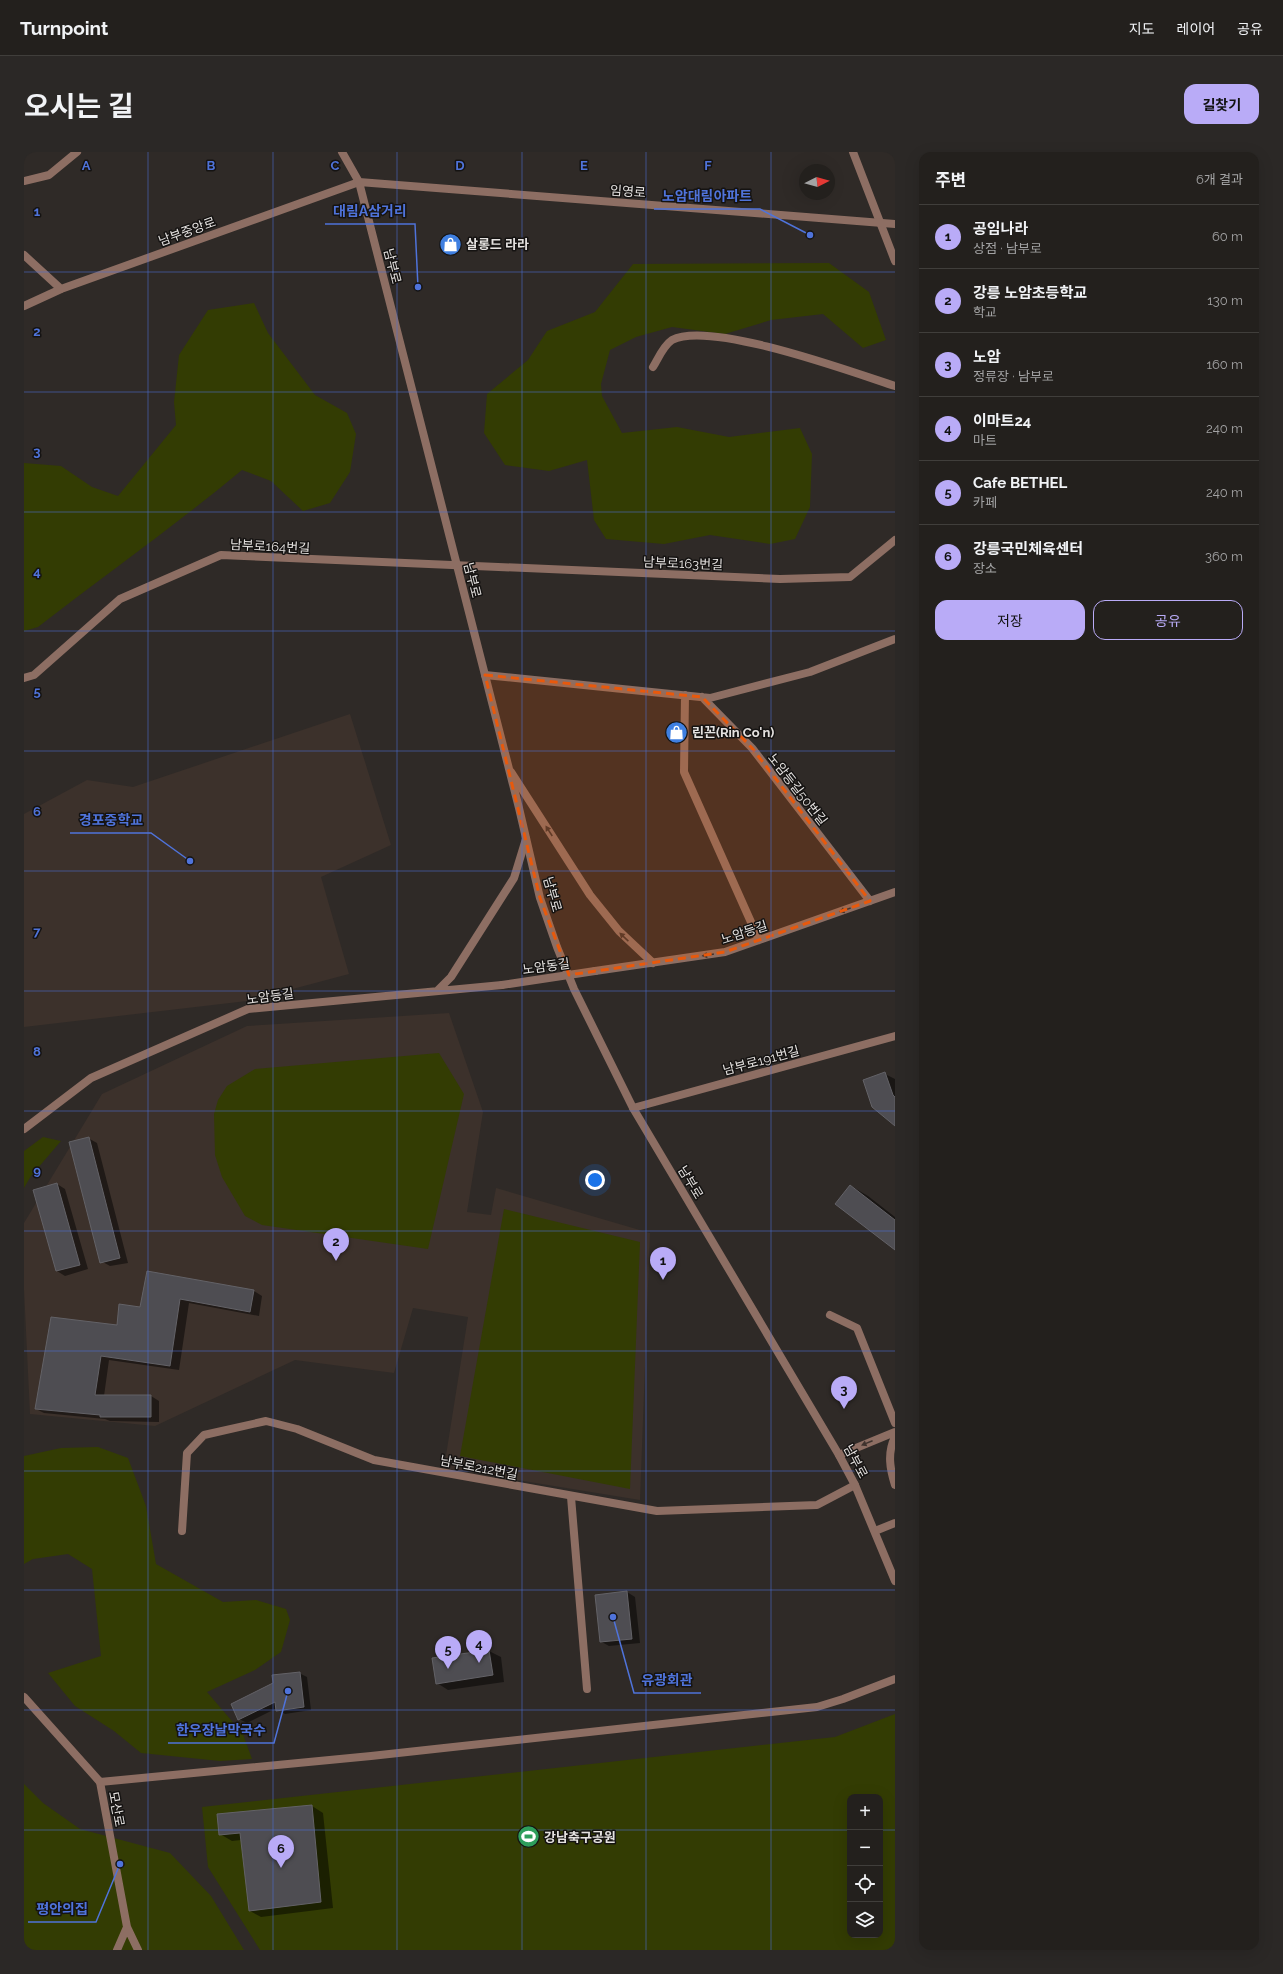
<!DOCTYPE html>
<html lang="ko">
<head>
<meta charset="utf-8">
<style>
	:root { --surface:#23201d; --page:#2b2826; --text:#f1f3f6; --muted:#a3a3a4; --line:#403e3b; --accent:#b9abf7 }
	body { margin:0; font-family:Raleway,"Noto Sans KR",sans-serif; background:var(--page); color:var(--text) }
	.controls { position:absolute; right:12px; bottom:12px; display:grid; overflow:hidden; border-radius:8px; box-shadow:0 4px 16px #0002 }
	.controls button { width:36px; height:36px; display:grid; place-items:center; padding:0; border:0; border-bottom:1px solid var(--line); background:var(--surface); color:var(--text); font:20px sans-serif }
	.compass { position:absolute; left:775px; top:12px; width:36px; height:36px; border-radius:50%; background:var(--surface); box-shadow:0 4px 16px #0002; rotate:84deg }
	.you { position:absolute; left:571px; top:1028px; width:14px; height:14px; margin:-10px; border:3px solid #fff; border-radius:50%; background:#1a73e8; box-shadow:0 0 0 6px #1a73e833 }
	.badge { display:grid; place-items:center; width:26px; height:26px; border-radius:50%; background:var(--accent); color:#111; font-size:13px; font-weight:700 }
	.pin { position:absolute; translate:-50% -33px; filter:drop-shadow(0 1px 2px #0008) }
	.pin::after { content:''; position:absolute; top:21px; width:14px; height:12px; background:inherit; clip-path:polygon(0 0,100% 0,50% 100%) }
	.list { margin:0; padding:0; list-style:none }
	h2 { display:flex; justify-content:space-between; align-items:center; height:52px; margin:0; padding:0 16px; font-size:17px }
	h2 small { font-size:13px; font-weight:400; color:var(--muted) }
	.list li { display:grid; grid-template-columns:26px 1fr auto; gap:12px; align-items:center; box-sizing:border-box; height:64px; padding:0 16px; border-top:1px solid var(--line) }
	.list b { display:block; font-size:15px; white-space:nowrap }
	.list p { margin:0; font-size:13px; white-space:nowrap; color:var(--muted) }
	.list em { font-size:13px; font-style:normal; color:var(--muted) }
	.actions { display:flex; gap:8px; padding:12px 16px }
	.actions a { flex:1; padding:9px 0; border:1px solid var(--accent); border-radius:12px; text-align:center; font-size:14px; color:var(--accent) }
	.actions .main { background:var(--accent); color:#111 }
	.icon { flex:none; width:22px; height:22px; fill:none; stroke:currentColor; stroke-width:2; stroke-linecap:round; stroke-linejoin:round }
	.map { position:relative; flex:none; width:871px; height:1798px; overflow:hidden; border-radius:12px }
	header { display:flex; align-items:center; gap:24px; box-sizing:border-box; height:56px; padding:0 20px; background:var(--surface); border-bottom:1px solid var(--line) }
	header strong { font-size:19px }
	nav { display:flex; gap:22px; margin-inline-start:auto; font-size:14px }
	.intro { display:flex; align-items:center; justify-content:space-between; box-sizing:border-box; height:96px; padding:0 24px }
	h1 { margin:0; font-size:28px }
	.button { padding:10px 18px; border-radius:12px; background:var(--accent); color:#111; font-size:14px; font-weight:700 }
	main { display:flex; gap:24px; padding:0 24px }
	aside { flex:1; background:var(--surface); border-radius:12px; box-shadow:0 4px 16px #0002 }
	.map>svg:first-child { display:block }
	.built { fill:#3c312b }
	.green { fill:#333c03; fill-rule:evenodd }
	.shadow { fill:#0007 }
	.building { fill:#4e4d52; stroke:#636267 }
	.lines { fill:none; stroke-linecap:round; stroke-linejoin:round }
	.minor { stroke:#8d6e63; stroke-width:8 }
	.tertiary { stroke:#8d6e63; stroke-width:8 }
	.minor-bridge { stroke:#8d6e63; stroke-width:8 }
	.oneway { fill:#3f332e }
	.marked { fill:#e8590c; fill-opacity:0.2; stroke:#e8590c; stroke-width:3; stroke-dasharray:8 5; stroke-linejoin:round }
	.grid { fill:none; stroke:#4f73da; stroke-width:1; stroke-opacity:0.55 }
	.labels { text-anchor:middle; stroke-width:3; stroke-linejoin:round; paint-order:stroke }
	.street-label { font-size:13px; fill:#e5e2e0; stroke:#151312 }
	.poi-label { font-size:13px; font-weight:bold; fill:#e5e2e0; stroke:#151312; text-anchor:start }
	.grid-label { font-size:13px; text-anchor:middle; font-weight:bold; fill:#4f73da; stroke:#151312; stroke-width:3; stroke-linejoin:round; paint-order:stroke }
	.leader { fill:none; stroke:#4f73da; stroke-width:1.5 }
	.callout-dot { fill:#4f73da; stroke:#151312; stroke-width:1.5 }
	.callout-label { font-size:14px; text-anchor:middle; font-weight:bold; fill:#4f73da; stroke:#151312; stroke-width:3; stroke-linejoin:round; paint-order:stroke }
</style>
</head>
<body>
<header>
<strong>Turnpoint</strong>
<nav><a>지도</a><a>레이어</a><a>공유</a></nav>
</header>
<div class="intro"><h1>오시는 길</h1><a class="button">길찾기</a></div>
<main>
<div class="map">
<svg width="871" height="1798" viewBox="0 0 871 1798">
	<rect width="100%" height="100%" fill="#2f2a27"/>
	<path class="built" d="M326,562l41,131 -70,32 28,97 -102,27 -223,26v-213l63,-34 46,7z
		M425,861l34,99 -16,100 24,3 5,-27 154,45 -10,267 -196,-32 24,-151 -55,-9 -19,65 -99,-13 -140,66 -125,-12 -6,-125v-66l78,-129 145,-68z"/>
	<path class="green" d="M805,111l40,29 17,48 -23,8 -40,-34 -52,6 -46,14 -53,-7 -36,10 -26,13 -9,34 1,12 20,37 55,-6 52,10 71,-9 12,26 -2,53 -15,32 -25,5 -60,-9 -46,9 -58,-5 -12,-19 -7,-60 -38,11 -44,-6 -21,-32 3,-39 41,-34 19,-29 48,-19 38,-48z
		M230,151l14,30 47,62 32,18 9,21 -6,38 -20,31 -27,8 -32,-30 -29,-11c-66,55 -136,104 -204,157l-14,4v-168l37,3 31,21 26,9 58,-71 -2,-23 5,-47 29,-45z
		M415,901l25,41 -36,155 -166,-24 -17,-9 -23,-39 -7,-22 -1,-41 4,-14 9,-14 28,-17z
		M19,985l18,4 -30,35 -7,12v-37z
		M480,1057l136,33 -10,247 -170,-33z
		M74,1295l30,11 18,48 10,58 67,38 33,-2 30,9 4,11 -9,32 -26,18 -48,22 36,42 9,25 -32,2 -79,-8 -27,-22 -39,-25 -27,-33 53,-17 -9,-87 -24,-15 -35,5 -9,5v-108l37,-8z
		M871,1562v236h-635l-52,-83 -6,-60 633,-70zM826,1645h30v138h-30z
		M0,1632l19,19 37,26 90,24 41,43 33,54h-213l-7,-3z"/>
	<path class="shadow" d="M861,922l10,5v46z
		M64,986l9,5 31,120 -18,3 -9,-5z
		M33,1032l8,5 23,80 -23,7 -8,-5z
		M827,1034l17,10 27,21v32z
		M124,1120l106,19 8,5 -3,20 -70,-13 -10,67 -70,-10 -5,36h47l8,5v21l-49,-1 -5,-2 -61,-6 -8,-4 82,-83 23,-18z
		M603,1440l8,5 5,46 -31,3 -9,-5z
		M465,1499l12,6 3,25 -56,8 -11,-7z
		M275,1521l8,4 4,33 -26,4 -8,-6 -30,15 -8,-4z
		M288,1654l11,7 10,95 -72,9 -11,-6 -9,-71 -9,1 -12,-7z"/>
	<path class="building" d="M861,920l8,23 2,2v29l-23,-19 -9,-27z
		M65,985l31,121 -20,5 -31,-121z
		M33,1031l23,82 -24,6 -23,-81z
		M826,1033l45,35v30l-60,-46z
		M123,1119l107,19 -4,22 -70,-13 -10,67 -69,-10 -6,39h56v22h-51v-2l-65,-6 16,-92 66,8 2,-21 21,3z
		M603,1439l5,48 -32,3 -5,-47z
		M465,1498l4,25 -57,9 -4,-26z
		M276,1520l4,35 -28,4 -1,-9 -37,18 -7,-16 42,-21 -1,-8z
		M288,1653l9,97 -72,9 -9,-78 -21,2 -2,-21z"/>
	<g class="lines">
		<path class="minor" d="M829,0l42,109
			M0,29l25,-6 28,-23
			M0,103l37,34
			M0,154l37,-17 298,-107
			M629,215c5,-8 10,-21 19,-27 38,-20 180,32 223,46
			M461,523l225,23 100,-26 85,-33
			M0,526l10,-3 86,-76 101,-44 559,24 70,-2 45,-37
			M661,543l-1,77 75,168
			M678,545l50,51 118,153
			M487,620l79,123 29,36 34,32
			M571,819l130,-19 170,-60
			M413,839l14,-14 63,-99 12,-39
			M609,956l262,-72
			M0,977l67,-51 157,-69 254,-24
			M806,1163l27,13 38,95
			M871,1285c-8,16 -5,32 0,48
			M815,1303l56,-23
			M547,1345l16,192
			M158,1379l5,-78 17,-18 62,-14 31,8 77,31 283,51 160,-6 38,-20
			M851,1379l20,-8
			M76,1630l27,145 11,23
			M93,1798l10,-23"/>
		<path class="tertiary" d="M318,0l17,30 160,626 21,90 17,49 17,42 59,119 206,347 16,30 40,96
			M335,30l536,42
			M0,1545l76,85 271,-26 446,-49 26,-8 52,-20"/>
		<path class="minor-bridge" d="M478,833l93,-14"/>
	</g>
	<defs><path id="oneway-solid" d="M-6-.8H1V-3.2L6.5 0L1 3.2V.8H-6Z"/></defs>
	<g class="oneway">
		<use href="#oneway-solid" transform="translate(525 679) rotate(-123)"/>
		<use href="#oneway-solid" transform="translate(821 758) rotate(161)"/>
		<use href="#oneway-solid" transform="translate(600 785) rotate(-137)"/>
		<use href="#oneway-solid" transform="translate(684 803) rotate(171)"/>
		<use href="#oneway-solid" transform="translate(843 1291) rotate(158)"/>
	</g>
	<path class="marked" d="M461,523l217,22 50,51 118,153 -145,51 -156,23 -29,-77z"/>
	<path class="grid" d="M124,0v1798M249,0v1798M373,0v1798M498,0v1798M622,0v1798M747,0v1798M0,120h871M0,240h871M0,360h871M0,479h871M0,599h871M0,719h871M0,839h871M0,959h871M0,1079h871M0,1199h871M0,1319h871M0,1438h871M0,1558h871M0,1678h826M856,1678h15"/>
	<defs>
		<symbol id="shop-disc" viewBox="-11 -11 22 22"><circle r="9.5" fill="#3f7fe0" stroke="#151312"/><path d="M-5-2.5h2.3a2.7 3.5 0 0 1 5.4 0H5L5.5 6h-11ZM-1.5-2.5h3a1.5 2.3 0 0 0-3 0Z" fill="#fff"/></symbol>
		<symbol id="stadium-disc" viewBox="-11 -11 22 22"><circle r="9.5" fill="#2e9e5b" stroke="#151312"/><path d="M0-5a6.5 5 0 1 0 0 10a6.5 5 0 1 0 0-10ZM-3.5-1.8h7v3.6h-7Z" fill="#fff"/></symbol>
	</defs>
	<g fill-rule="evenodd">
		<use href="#shop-disc" x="414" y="80" width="25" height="25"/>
		<use href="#shop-disc" x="640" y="568" width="25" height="25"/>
		<use href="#stadium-disc" x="492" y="1672" width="25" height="25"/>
	</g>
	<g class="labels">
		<g class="street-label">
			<text transform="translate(604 39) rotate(4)" y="5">임영로</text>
			<text transform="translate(163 79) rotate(-20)" y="5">남부중앙로</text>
			<text transform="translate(369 114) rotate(76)" y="5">남부로</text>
			<text transform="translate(246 394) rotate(3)" y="5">남부로164번길</text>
			<text transform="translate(659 411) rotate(2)" y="5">남부로163번길</text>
			<text transform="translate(449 428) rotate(76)" y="5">남부로</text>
			<text transform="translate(774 637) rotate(52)" y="5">노암등길50번길</text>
			<text transform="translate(529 742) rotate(74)" y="5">남부로</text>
			<text transform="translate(720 780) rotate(-18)" y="5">노암등길</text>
			<text transform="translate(522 814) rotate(-8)" y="5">노암동길</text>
			<text transform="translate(246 844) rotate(-8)" y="5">노암등길</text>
			<text transform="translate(737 908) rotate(-15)" y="5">남부로191번길</text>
			<text transform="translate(667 1030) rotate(59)" y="5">남부로</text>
			<text transform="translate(832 1309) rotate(62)" y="5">남부로</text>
			<text transform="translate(455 1315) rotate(11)" y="5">남부로212번길</text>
			<text transform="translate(93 1657) rotate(79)" y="5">모산로</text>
		</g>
		<g class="poi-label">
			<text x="442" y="97">살롱드 라라</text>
			<text x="668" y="585">린꼰(Rin Co'n)</text>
			<text x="520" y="1690">강남축구공원</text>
		</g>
	</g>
	<g class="grid-label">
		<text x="62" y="18">A</text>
		<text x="187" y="18">B</text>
		<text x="311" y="18">C</text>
		<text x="436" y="18">D</text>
		<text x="560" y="18">E</text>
		<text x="684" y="18">F</text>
		<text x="13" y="64">1</text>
		<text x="13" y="184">2</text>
		<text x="13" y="304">3</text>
		<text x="13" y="424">4</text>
		<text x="13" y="544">5</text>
		<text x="13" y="664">6</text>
		<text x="13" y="784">7</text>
		<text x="13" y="904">8</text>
		<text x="13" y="1023">9</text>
	</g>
	<path class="leader" d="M786 83L736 57H630M394 135L391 72H301M166 709L127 681H46M589 1465L610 1541H677M264 1539L250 1591H144M96 1712L72 1770H4"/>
	<g class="callout-dot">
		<circle cx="786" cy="83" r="4"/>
		<circle cx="394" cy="135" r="4"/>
		<circle cx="166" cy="709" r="4"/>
		<circle cx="589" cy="1465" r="4"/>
		<circle cx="264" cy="1539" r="4"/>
		<circle cx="96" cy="1712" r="4"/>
	</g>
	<g class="callout-label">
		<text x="683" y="49">노암대림아파트</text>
		<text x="346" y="64">대림A삼거리</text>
		<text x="87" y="673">경포중학교</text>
		<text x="643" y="1533">유광회관</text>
		<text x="197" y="1583">한우장날막국수</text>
		<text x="38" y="1762">평안의집</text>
	</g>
</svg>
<div class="controls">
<button>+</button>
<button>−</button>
<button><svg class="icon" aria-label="locate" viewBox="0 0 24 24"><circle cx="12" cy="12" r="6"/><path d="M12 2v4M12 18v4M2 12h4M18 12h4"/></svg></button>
<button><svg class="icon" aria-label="layers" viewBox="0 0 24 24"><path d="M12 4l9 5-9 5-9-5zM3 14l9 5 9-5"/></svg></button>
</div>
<svg class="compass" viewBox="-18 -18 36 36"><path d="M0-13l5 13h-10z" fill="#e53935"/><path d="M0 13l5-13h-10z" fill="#a3a3a4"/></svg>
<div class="you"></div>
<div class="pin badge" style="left:639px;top:1128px">1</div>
<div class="pin badge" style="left:312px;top:1109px">2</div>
<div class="pin badge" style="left:820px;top:1257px">3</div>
<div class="pin badge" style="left:455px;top:1511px">4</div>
<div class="pin badge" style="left:424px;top:1517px">5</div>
<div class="pin badge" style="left:257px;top:1716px">6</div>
</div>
<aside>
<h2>주변<small>6개 결과</small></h2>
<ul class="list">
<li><span class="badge">1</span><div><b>공임나라</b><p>상점 · 남부로</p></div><em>60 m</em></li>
<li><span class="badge">2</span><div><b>강릉 노암초등학교</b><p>학교</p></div><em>130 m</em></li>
<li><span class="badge">3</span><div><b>노암</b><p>정류장 · 남부로</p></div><em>160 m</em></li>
<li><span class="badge">4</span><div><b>이마트24</b><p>마트</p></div><em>240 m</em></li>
<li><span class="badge">5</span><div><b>Cafe BETHEL</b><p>카페</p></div><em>240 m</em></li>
<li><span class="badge">6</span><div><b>강릉국민체육센터</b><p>장소</p></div><em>360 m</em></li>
</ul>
<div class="actions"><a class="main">저장</a><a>공유</a></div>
</aside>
</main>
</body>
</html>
